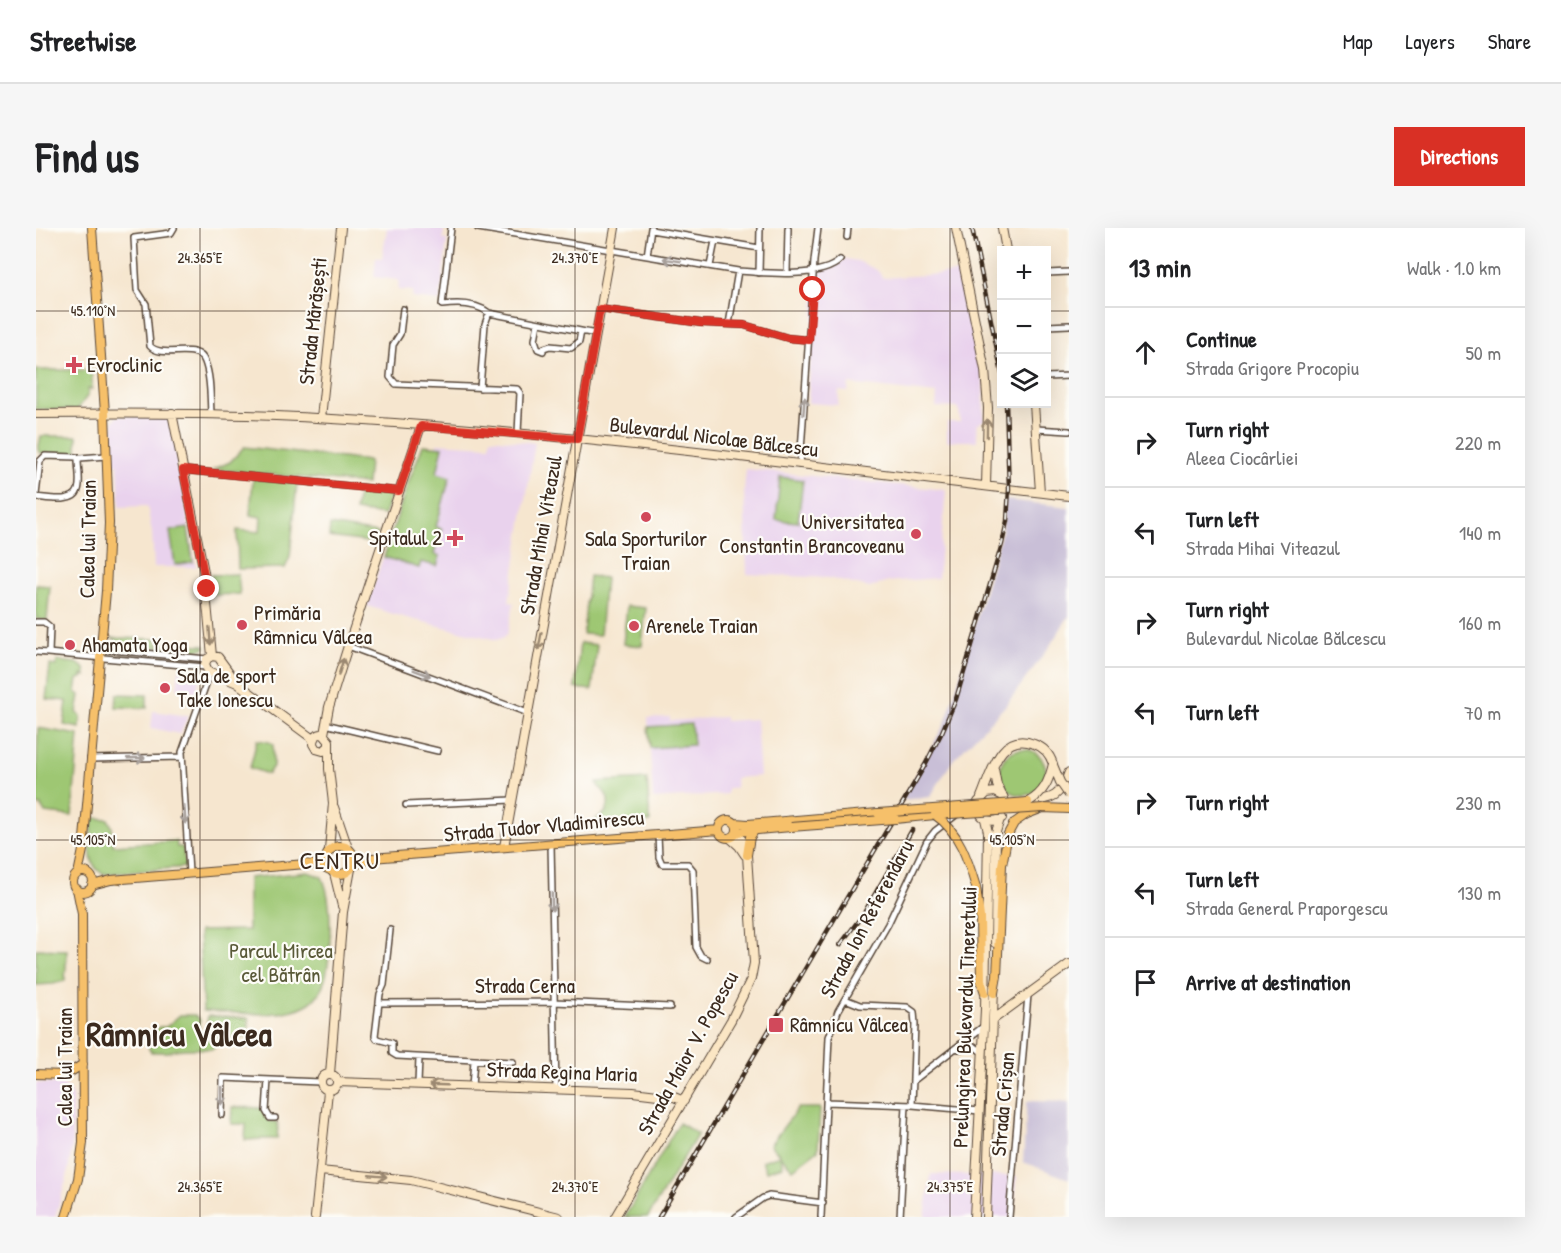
<!DOCTYPE html>
<html lang="en">
<head>
<meta charset="utf-8">
<style>
	:root { --surface:#fff; --page:#f6f6f6; --text:#202124; --muted:#757577; --line:#e0e0e0; --accent:#d93025 }
	body { margin:0; font-family:"Patrick Hand",sans-serif; background:var(--page); color:var(--text) }
	.controls { position:absolute; right:18px; top:18px; display:grid; overflow:hidden; border-radius:0px; box-shadow:0 6px 24px #0002 }
	.controls button { width:54px; height:54px; display:grid; place-items:center; padding:0; border:0; border-bottom:2px solid var(--line); background:var(--surface); color:var(--text); font:30px sans-serif }
	.stop { position:absolute; width:18px; height:18px; margin:-14px; border:4px solid #d93025; border-radius:50%; background:#fff }
	.stop.end { background:#d93025; border-color:#fff; box-shadow:0 2px 6px #0008 }
	.list { margin:0; padding:0; list-style:none }
	h2 { display:flex; justify-content:space-between; align-items:center; height:78px; margin:0; padding:0 24px; font-size:26px }
	h2 small { font-size:20px; font-weight:400; color:var(--muted) }
	.list li { display:grid; grid-template-columns:39px 1fr auto; gap:18px; align-items:center; box-sizing:border-box; height:90px; padding:0 24px; border-top:2px solid var(--line) }
	.list b { display:block; font-size:22px; white-space:nowrap }
	.list p { margin:0; font-size:20px; white-space:nowrap; color:var(--muted) }
	.list em { font-size:20px; font-style:normal; color:var(--muted) }
	.icon { flex:none; width:33px; height:33px; fill:none; stroke:currentColor; stroke-width:2; stroke-linecap:round; stroke-linejoin:round }
	.map { position:relative; flex:none; width:1033px; height:989px; overflow:hidden; border-radius:0px }
	header { display:flex; align-items:center; gap:36px; box-sizing:border-box; height:84px; padding:0 30px; background:var(--surface); border-bottom:2px solid var(--line) }
	header strong { font-size:28px }
	nav { display:flex; gap:33px; margin-inline-start:auto; font-size:21px }
	.intro { display:flex; align-items:center; justify-content:space-between; box-sizing:border-box; height:144px; padding:0 36px }
	h1 { margin:0; font-size:42px }
	.button { padding:15px 27px; border-radius:0px; background:var(--accent); color:#fff; font-size:21px; font-weight:700 }
	main { display:flex; gap:36px; padding:0 36px }
	aside { flex:1; background:var(--surface); border-radius:0px; box-shadow:0 6px 24px #0002 }
	.map>svg:first-child { display:block }
	.built { fill:#e9d2ed }
	.industrial { fill:#c9bfd7 }
	.green { fill:#9ec773; stroke:#6c7848; stroke-width:1.5 }
	.lines { fill:none; stroke-linecap:round; stroke-linejoin:round }
	.street-casing { stroke:#574639; stroke-width:8 }
	.secondary-casing { stroke:#574639; stroke-width:10 }
	.primary-casing { stroke:#574639; stroke-width:10 }
	.street { stroke:#fff; stroke-width:5 }
	.secondary { stroke:#fbe6c4; stroke-width:8 }
	.primary { stroke:#f6c06b; stroke-width:8 }
	.rail-casing { stroke:#3b2a1e; stroke-width:4.5 }
	.rail { stroke:#fdfcf7; stroke-width:2; stroke-dasharray:7; stroke-linecap:butt }
	.secondary-bridge-casing { stroke:#574639; stroke-width:10; stroke-linecap:butt }
	.primary-bridge-casing { stroke:#574639; stroke-width:10; stroke-linecap:butt }
	.secondary-bridge { stroke:#fbe6c4; stroke-width:8 }
	.primary-bridge { stroke:#f6c06b; stroke-width:8 }
	.oneway { stroke:#a79f9a }
	.oneway2 { stroke:#9b8871 }
	.route { stroke:#d93025; stroke-width:8 }
	.ticks { fill:none; stroke:#3b2a1e; stroke-width:1.5; stroke-opacity:0.45 }
	.poi-dot { fill:#d1495b; stroke:#fdfcf7; stroke-width:2 }
	.labels { text-anchor:middle; stroke-width:4.5; stroke-linejoin:round; paint-order:stroke }
	.street-label { font-size:21px; fill:#3b2a1e; stroke:#fdfcf7 }
	.poi-label { font-size:21px; fill:#3b2a1e; stroke:#fdfcf7; text-anchor:start }
	.park-label { font-size:21px; fill:#595938; stroke:#fdfcf7 }
	.quarter-label { font-size:24px; letter-spacing:1.5px; fill:#3b2a1e; stroke:#fdfcf7 }
	.town-label { font-size:33px; font-weight:bold; fill:#3b2a1e; stroke:#fdfcf7 }
	.ticks-label { font-size:15px; text-anchor:middle; fill:#3b2a1e; stroke:#fdfcf7; stroke-width:4.5; stroke-linejoin:round; paint-order:stroke }
</style>
</head>
<body>
<header>
<strong>Streetwise</strong>
<nav><a>Map</a><a>Layers</a><a>Share</a></nav>
</header>
<div class="intro"><h1>Find us</h1><a class="button">Directions</a></div>
<main>
<div class="map">
<svg width="1033" height="989" viewBox="0 0 1033 989">
	<rect width="100%" height="100%" fill="#fdfcf7"/>
	<filter id="ink" filterUnits="userSpaceOnUse"><feTurbulence type="fractalNoise" baseFrequency=".0167" numOctaves="2"/><feDisplacementMap in="SourceGraphic" scale="12" xChannelSelector="R" yChannelSelector="G"/><feConvolveMatrix kernelMatrix="1 2 1 2 8 2 1 2 1" color-interpolation-filters="sRGB"/></filter>
	<filter id="wash" filterUnits="userSpaceOnUse"><feTurbulence type="fractalNoise" baseFrequency=".008" numOctaves="4" result="noise"/><feDisplacementMap in="SourceGraphic" scale="24" xChannelSelector="R" yChannelSelector="G"/><feGaussianBlur stdDeviation="1.35" result="paint"/><feColorMatrix in="noise" values="0 0 0 0 0 0 0 0 0 0 0 0 0 0 0 0 0 1.4 0 .05"/><feComposite in="paint" operator="in"/></filter>
	<g filter="url(#wash)">
		<rect width="100%" height="100%" fill="#f6e6cf"/>
		<path class="built" d="M351,0h57l-1,11 4,1 -7,61 -28,-3 1,-7 -15,-1 1,-10 -25,-3 2,-19h6z
			M810,31l12,2 19,9 6,8 75,-5 16,53 9,44 1,50 -7,5v16h-30v-19h13l-1,-14 -23,-1 1,-13 -88,-10 -1,8 -9,-1 -1,14 -30,-2 8,-129z
			M82,188l50,1 3,3 25,147h-42l-2,-35 -5,-26 -27,1 -2,-43h-4l-1,-43z
			M455,210l44,5 -26,159 5,1 -7,31 -3,3 -7,3 -94,-23 -36,-11 40,-121 16,-40h14v-2l53,3z
			M710,241l200,21 -8,88 -52,4 -16,6 -42,-10 -81,-4 -3,-84z
			M143,442l19,2 2,4 -4,17 -19,-5z
			M117,483l35,5 -8,18 -29,-6z
			M634,489v4l55,-4v4l31,-2 4,57 -25,2 1,10h-9v6l-74,5 -5,-81z
			M0,855l23,1 7,3 6,8v54l-5,28 -12,40h-19z
			M895,946l86,2 -4,41h-88z"/>
		<path class="industrial" d="M969,272l64,7v109l-22,34 -41,55 -53,55 -23,37 -28,3 43,-77 8,-24 49,-168z
			M991,873l42,1v77l-46,-17z"/>
		<path class="green" d="M0,142h56v19h-4v6l-11,15 -41,-1z
			M5,208h36v17h-37l-2,-3z
			M387,217l20,2 -6,26 13,4 -14,50 6,2 -8,25 6,2 -3,10 -16,-4 -2,6 -35,-11 23,-71z
			M208,219l125,14 -2,23 -153,-15 16,-7z
			M744,249l23,3 -5,42 -22,-2z
			M217,251l44,4 -7,74 -5,11 -47,1 -1,-39 23,2 1,-15 -11,-2z
			M323,262l30,3 1,4 -6,18 -29,-4z
			M294,297l48,8 -3,10 -46,-6z
			M152,300l5,34 -18,3 -5,-34z
			M202,346l2,20 -27,1 -2,-20z
			M553,348l16,2 -5,57 -17,-1z
			M0,357l14,1 -3,34 -11,-1z
			M591,378l19,2 -4,38 -19,-2z
			M76,410l45,1 1,5 47,1v3l-7,2 -78,-6z
			M544,415l17,2 -5,45 -17,-2z
			M21,433l20,2 8,6 1,7 -4,-1v3l-4,1 -2,13 4,3 -3,17 4,5 -1,11 -16,-3 3,-24 -21,-2 4,-34 6,1z
			M81,466l30,1v13l-31,-1z
			M655,496l2,21 -43,3 -2,-21z
			M2,500l41,7 -7,81 -27,-3 -4,-7 -5,-1z
			M221,512l12,2 4,3v21l-5,8 -18,-6z
			M964 544a23 23 0 1 1 46 0a23 23 0 1 1-46 0Z
			M611,551l3,43 -54,5v-8c16,-7 16,-23 2,-33l-1,-4z
			M57,590l15,1 4,8 1,18 63,-4 1,6h6l2,20 -80,7c-22,-7 -13,-39 -12,-56z
			M272,644l14,5c9,20 8,41 8,63 -1,20 -2,52 -22,64 -27,16 -74,8 -105,7l-4,-80 49,-1v-52z
			M0,721l31,1 -2,31 -12,3 -17,1z
			M144,787h15l5,5 -2,15 8,1 9,11 -2,2c-14,0 -34,-2 -45,3h-17l-2,-3 1,-15 9,-7h7z
			M172,788l41,2 -1,19 -16,-1v8h-10l-16,-16z
			M196,879l33,1v8l4,5 7,1 2,3 -1,14c-11,-1 -21,1 -32,1l1,-16h-15z
			M762,880h22l-2,42 -25,19 -13,-13 3,10 -17,5 -4,-10 18,-6 -10,-10z
			M643,895l19,11 -50,83h-23z"/>
	</g>
	<g filter="url(#ink)">
		<g class="lines">
			<defs>
				<path id="street" d="M138,0l-3,5 -37,5 3,52 9,14 4,42c12,14 48,-5 55,16 6,15 5,35 6,51
					M415,0l-9,77c15,-2 35,-2 47,8l107,21
					M442,0l260,43c25,2 84,8 102,-11
					M615,2l108,18
					M811,9l1,-9
					M611,28l4,-28
					M674,38l5,-25
					M723,45l1,-45
					M751,45l1,-45
					M1011,45l22,-1
					M367,81l-3,25 -7,11 -3,32 6,7 121,5 3,4 -2,40
					M564,81l101,14 43,2 44,13 21,2
					M502,95l-3,17 3,9 5,2
					M693,96l9,-53
					M1011,98l22,-1
					M508,120l6,-2 21,2 8,-6 2,-11
					M1011,149l22,-1
					M444,160l5,-64 4,-11
					M1000,201l33,2
					M764,237l14,-204 4,-33
					M147,242l216,21
					M0,267l4,-34 5,-5 31,1
					M0,269c11,1 38,7 42,-7 3,-8 0,-21 0,-30l2,-2 26,-2
					M0,394h8l6,5 -1,26
					M312,418l180,67
					M65,421l106,10
					M0,424l169,15
					M289,496l113,27
					M54,531l91,-2
					M370,577l106,-5
					M622,607l1,22 3,7h26l5,6 3,77 5,9 6,3
					M515,616l5,245
					M153,645l-7,-121 28,-79
					M354,702l-6,55 -4,9 -5,42 2,3 15,4v10l5,3 116,6
					M809,771l15,6 47,2 7,5 1,12 -3,81
					M343,775l175,-1 116,5
					M923,821l15,-3 9,7
					M232,852l-2,31 4,7h5
					M877,853l71,-55
					M382,856l1,-26
					M436,858l2,-25
					M791,874l85,3 68,6
					M186,887l1,-37 97,4
					M700,989l27,-19 6,-2 54,7
					M785,989l8,-180 9,-26 50,-87 39,-83 8,-10 21,-16
					M864,989l6,-112
					M973,989l19,-222"/>
				<path id="secondary" d="M920,0l29,142 3,38 -2,78
					M966,0l4,22
					M998,176l6,88
					M136,185l32,159 8,84
					M0,186c80,-1 160,-1 240,2 265,12 529,50 793,80
					M285,190l20,-190
					M201,455l-29,-12 -3,-7 2,-5 5,-3 6,1 19,26 76,56
					M288,506l5,-27 19,-61 73,-220
					M292,519l-5,4 -7,-2 -3,-5c0,-7 3,-10 10,-10l6,7v28l4,34 -4,47
					M958,541l3,16 5,10
					M945,569c10,-23 19,-67 53,-53 10,3 16,11 19,20
					M993,573c25,-2 31,-4 40,-29
					M298,579l14,41
					M966,590c-14,7 -25,-1 -24,-16l9,-9 8,-1 8,4 4,11
					M694,610l9,8 6,9
					M468,619l111,-619
					M298,645l8,33
					M959,715l1,-111 4,-13
					M958,791l75,-55
					M285 854a8 8 0 1 1 16 0a8 8 0 1 1-16 0Z
					M294,846l13,-162 8,-43
					M301,854l296,10 41,5 10,4
					M284,943l91,9 148,37
					M279,989l13,-126
					M579,989l116,-197 20,-41 3,-16 -7,-108 -2,-10 -8,-13
					M938,989l11,-208 3,-177 -3,-13
					M950,989l8,-229"/>
				<path id="primary" d="M859,591l40,-4
					M683 601a9 9 0 1 1 18 0a9 9 0 1 1-18 0Z
					M699,595l13,1 130,-11
					M701,604l54,-5
					M290 632a14 14 0 1 1 28 0a14 14 0 1 1-28 0Z
					M711,627l3,-18 5,-7
					M317,638l19,-8 347,-28
					M37 654a10 10 0 1 1 20 0a10 10 0 1 1-20 0Z
					M42,646l5,-24 23,-259 3,-68 -4,-110 -13,-185
					M56,657l19,-5 195,-16 13,1 11,5
					M940,659l4,30 1,64 4,12
					M958,765l3,-17 5,-111 6,-31 6,-11 13,-9 16,-6 26,1
					M0,846l30,1 17,-11
					M30,989l12,-38 5,-36 -1,-229 -5,-25"/>
			</defs>
			<use href="#street" class="street-casing"/>
			<use href="#secondary" class="secondary-casing"/>
			<use href="#primary" class="primary-casing"/>
			<use href="#street" class="street"/>
			<use href="#secondary" class="secondary"/>
			<use href="#primary" class="primary"/>
			<defs>
				<path id="rail" d="M936,0l30,146
					M804,717l24,-32 48,-83
					M623,989l266,-452 17,-33 14,-33 46,-155 5,-23 2,-32 -3,-85"/>
			</defs>
			<use href="#rail" class="rail-casing"/>
			<use href="#rail" class="rail"/>
			<defs>
				<path id="secondary-bridge" d="M1017,537l7,17 9,13
					M992,574c16,-9 21,-21 25,-38"/>
				<path id="primary-bridge" d="M842,585l150,-11
					M899,587l108,-7
					M899,587c24,16 33,45 41,72
					M755,599l104,-8"/>
			</defs>
			<use href="#secondary-bridge" class="secondary-bridge-casing"/>
			<use href="#primary-bridge" class="primary-bridge-casing"/>
			<use href="#secondary-bridge" class="secondary-bridge"/>
			<use href="#primary-bridge" class="primary-bridge"/>
		</g>
		<defs><path id="oneway-shaft" d="M-6 0H5M1.5-3L5.5 0L1.5 3" fill="none" stroke-width="1.6" stroke-linecap="round" stroke-linejoin="round" transform="scale(1.5)"/></defs>
		<g class="oneway">
			<use href="#oneway-shaft" transform="translate(636 32) rotate(-171)"/>
			<use href="#oneway-shaft" transform="translate(768 178) rotate(-86)"/>
			<use href="#oneway-shaft" transform="translate(386 445) rotate(20)"/>
			<use href="#oneway-shaft" transform="translate(100 530) rotate(-2)"/>
			<use href="#oneway-shaft" transform="translate(149 587) rotate(86)"/>
			<use href="#oneway-shaft" transform="translate(516 674) rotate(89)"/>
			<use href="#oneway-shaft" transform="translate(186 868) rotate(91)"/>
		</g>
		<g class="oneway2">
			<use href="#oneway-shaft" transform="translate(951 200) rotate(-89)"/>
			<use href="#oneway-shaft" transform="translate(174 408) rotate(86)"/>
			<use href="#oneway-shaft" transform="translate(504 413) rotate(100)"/>
			<use href="#oneway-shaft" transform="translate(305 439) rotate(-73)"/>
			<use href="#oneway-shaft" transform="translate(402 857) rotate(-178)"/>
			<use href="#oneway-shaft" transform="translate(342 948) rotate(5)"/>
		</g>
	</g>
	<g class="lines" filter="url(#ink)">
		<path class="route" d="M171,361l-24,-119 216,21 22,-65 156,13 23,-130 101,14 43,2 44,13 21,2 4,-50"/>
	</g>
	<path class="ticks" d="M164,0v989M539,0v989M914,0v989M0,83h966M1011,83h22M0,612h1033"/>
	<g class="poi-dot">
		<path d="M35 128h6v6h6v6h-6v6h-6v-6h-6v-6h6z"/>
		<circle cx="610" cy="289" r="6"/>
		<circle cx="880" cy="306" r="6"/>
		<path d="M416 301h6v6h6v6h-6v6h-6v-6h-6v-6h6z"/>
		<circle cx="206" cy="397" r="6"/>
		<circle cx="598" cy="398" r="6"/>
		<circle cx="34" cy="417" r="6"/>
		<circle cx="129" cy="460" r="6"/>
		<rect x="732" y="789" width="16" height="16" rx="3"/>
	</g>
	<g class="labels">
		<g class="street-label">
			<text transform="translate(277 93) rotate(-84)" y="7">Strada Mărășești</text>
			<text transform="translate(678 209) rotate(7)" y="7">Bulevardul Nicolae Bălcescu</text>
			<text transform="translate(505 307) rotate(-80)" y="7">Strada Mihai Viteazul</text>
			<text transform="translate(52 311) rotate(-89)" y="7">Calea lui Traian</text>
			<text transform="translate(508 598) rotate(-5)" y="7">Strada Tudor Vladimirescu</text>
			<text transform="translate(831 691) rotate(-62)" y="7">Strada Ion Referendaru</text>
			<text x="489" y="765">Strada Cerna</text>
			<text transform="translate(929 789) rotate(-88)" y="7">Prelungirea Bulevardul Tineretului</text>
			<text transform="translate(652 825) rotate(-61)" y="7">Strada Maior V. Popescu</text>
			<text transform="translate(29 839) rotate(-90)" y="7">Calea lui Traian</text>
			<text transform="translate(526 844) rotate(2)" y="7">Strada Regina Maria</text>
			<text transform="translate(967 876) rotate(-85)" y="7">Strada Crișan</text>
		</g>
		<g class="poi-label">
			<text x="51" y="144">Evroclinic</text>
			<text x="868" y="301" text-anchor="end">Universitatea<tspan x="868" dy="24">Constantin Brancoveanu</tspan></text>
			<text x="406" y="317" text-anchor="end">Spitalul 2</text>
			<text x="610" y="318" text-anchor="middle">Sala Sporturilor<tspan x="610" dy="24">Traian</tspan></text>
			<text x="218" y="392">Primăria<tspan x="218" dy="24">Râmnicu Vâlcea</tspan></text>
			<text x="610" y="405">Arenele Traian</text>
			<text x="46" y="424">Ahamata Yoga</text>
			<text x="141" y="455">Sala de sport<tspan x="141" dy="24">Take Ionescu</tspan></text>
			<text x="754" y="804">Râmnicu Vâlcea</text>
		</g>
		<g class="park-label">
			<text x="245" y="730">Parcul Mircea<tspan x="245" dy="24">cel Bătrân</tspan></text>
		</g>
		<g class="quarter-label">
			<text x="304" y="641">CENTRU</text>
		</g>
		<g class="town-label">
			<text x="143" y="818">Râmnicu Vâlcea</text>
		</g>
	</g>
	<g class="ticks-label">
		<text x="164" y="35">24.365°E</text>
		<text x="539" y="35">24.370°E</text>
		<text x="57" y="88">45.110°N</text>
		<text x="57" y="617">45.105°N</text>
		<text x="976" y="617">45.105°N</text>
		<text x="164" y="964">24.365°E</text>
		<text x="539" y="964">24.370°E</text>
		<text x="914" y="964">24.375°E</text>
	</g>
</svg>
<div class="controls">
<button>+</button>
<button>−</button>
<button><svg class="icon" aria-label="layers" viewBox="0 0 24 24"><path d="M12 4l9 5-9 5-9-5zM3 14l9 5 9-5"/></svg></button>
</div>
<div class="stop" style="left:777px;top:62px"></div>
<div class="stop end" style="left:171px;top:361px"></div>
</div>
<aside>
<h2>13 min<small>Walk · 1.0 km</small></h2>
<ul class="list">
<li><svg class="icon" aria-label="ahead" viewBox="0 0 24 24"><path d="M12 20V5M6 11l6-6 6 6"/></svg><div><b>Continue</b><p>Strada Grigore Procopiu</p></div><em>50 m</em></li>
<li><svg class="icon" aria-label="right" viewBox="0 0 24 24"><path d="M7 20v-9h11M14 6l5 5-5 5"/></svg><div><b>Turn right</b><p>Aleea Ciocârliei</p></div><em>220 m</em></li>
<li><svg class="icon" aria-label="left" viewBox="0 0 24 24"><path d="M17 20v-9H6M10 6l-5 5 5 5"/></svg><div><b>Turn left</b><p>Strada Mihai Viteazul</p></div><em>140 m</em></li>
<li><svg class="icon" aria-label="right" viewBox="0 0 24 24"><path d="M7 20v-9h11M14 6l5 5-5 5"/></svg><div><b>Turn right</b><p>Bulevardul Nicolae Bălcescu</p></div><em>160 m</em></li>
<li><svg class="icon" aria-label="left" viewBox="0 0 24 24"><path d="M17 20v-9H6M10 6l-5 5 5 5"/></svg><div><b>Turn left</b></div><em>70 m</em></li>
<li><svg class="icon" aria-label="right" viewBox="0 0 24 24"><path d="M7 20v-9h11M14 6l5 5-5 5"/></svg><div><b>Turn right</b></div><em>230 m</em></li>
<li><svg class="icon" aria-label="left" viewBox="0 0 24 24"><path d="M17 20v-9H6M10 6l-5 5 5 5"/></svg><div><b>Turn left</b><p>Strada General Praporgescu</p></div><em>130 m</em></li>
<li><svg class="icon" aria-label="arrive" viewBox="0 0 24 24"><path d="M6 21V4h12l-3 4 3 4H6"/></svg><div><b>Arrive at destination</b></div></li>
</ul>
</aside>
</main>
</body>
</html>
